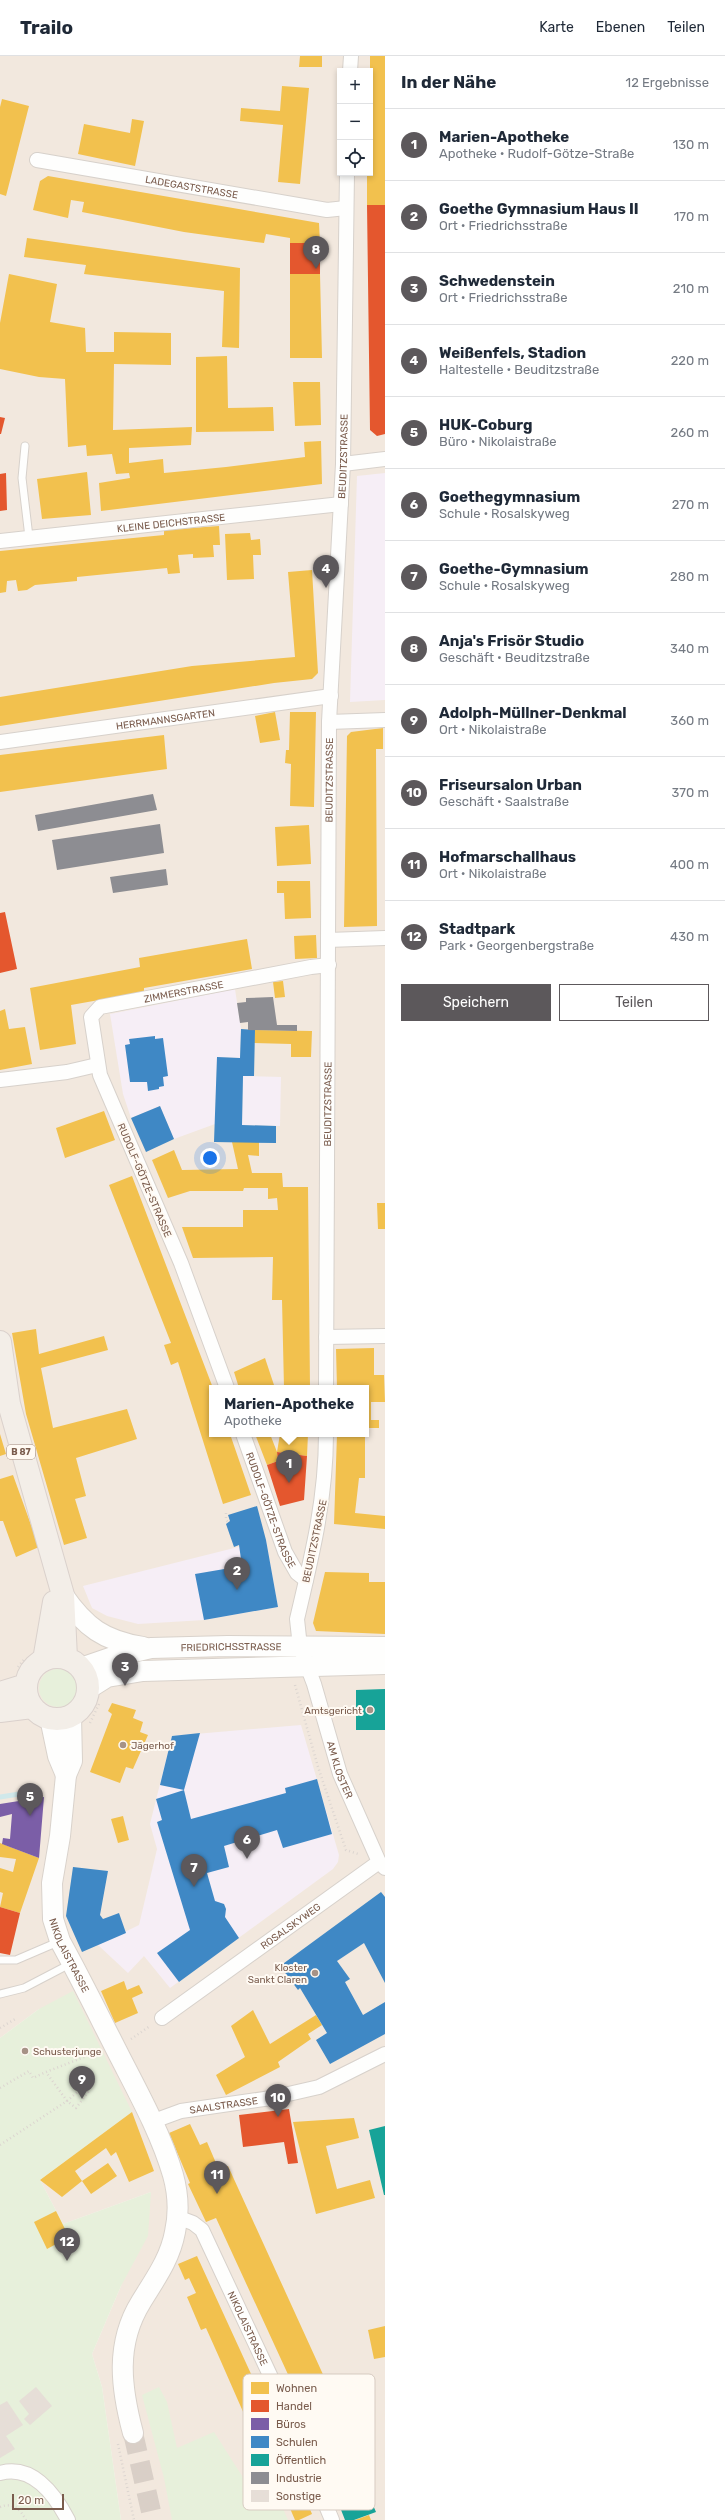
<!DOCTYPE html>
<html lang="de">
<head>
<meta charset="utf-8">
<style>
	:root { --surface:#fff; --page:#f2f2f3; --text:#1f2937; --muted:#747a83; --line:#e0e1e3; --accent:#5c585b }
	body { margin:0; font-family:Rubik,sans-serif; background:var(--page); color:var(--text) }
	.controls { position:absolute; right:12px; top:12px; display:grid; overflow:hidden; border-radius:0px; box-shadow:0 2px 6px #0003 }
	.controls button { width:36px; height:36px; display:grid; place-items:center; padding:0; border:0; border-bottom:1px solid var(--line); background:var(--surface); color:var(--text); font:20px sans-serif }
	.scale { position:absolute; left:12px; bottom:10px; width:52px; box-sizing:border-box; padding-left:4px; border:2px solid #7a5c4d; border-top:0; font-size:11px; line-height:14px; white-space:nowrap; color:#7a5c4d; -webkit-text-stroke:3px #fffaf3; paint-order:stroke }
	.you { position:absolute; left:210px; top:1102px; width:14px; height:14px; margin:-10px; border:3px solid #fff; border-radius:50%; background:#1a73e8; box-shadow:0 0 0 6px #1a73e833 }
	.badge { display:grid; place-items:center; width:26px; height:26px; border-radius:50%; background:var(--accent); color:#fff; font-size:13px; font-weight:700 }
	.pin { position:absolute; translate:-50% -33px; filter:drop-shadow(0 1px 2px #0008) }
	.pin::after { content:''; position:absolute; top:21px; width:14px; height:12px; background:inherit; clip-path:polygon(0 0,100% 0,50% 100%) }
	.popup { position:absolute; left:209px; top:1329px; width:160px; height:52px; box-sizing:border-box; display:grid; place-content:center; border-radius:0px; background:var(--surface); filter:drop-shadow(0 1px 3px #0005); font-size:13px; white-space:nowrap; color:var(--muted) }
	.popup b { font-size:15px; color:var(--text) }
	.popup::after { content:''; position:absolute; left:50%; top:100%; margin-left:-8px; border:8px solid transparent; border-top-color:var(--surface) }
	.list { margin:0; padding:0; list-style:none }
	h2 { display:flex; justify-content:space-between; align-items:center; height:52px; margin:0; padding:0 16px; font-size:17px }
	h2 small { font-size:13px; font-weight:400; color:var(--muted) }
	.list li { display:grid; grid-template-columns:26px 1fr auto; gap:12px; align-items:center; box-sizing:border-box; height:72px; padding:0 16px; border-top:1px solid var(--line) }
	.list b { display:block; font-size:15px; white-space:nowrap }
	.list p { margin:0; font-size:13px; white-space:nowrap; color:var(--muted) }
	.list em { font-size:13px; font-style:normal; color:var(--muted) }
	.actions { display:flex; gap:8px; padding:12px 16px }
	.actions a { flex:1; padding:9px 0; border:1px solid var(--accent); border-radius:0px; text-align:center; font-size:14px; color:var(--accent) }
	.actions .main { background:var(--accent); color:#fff }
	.icon { flex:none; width:22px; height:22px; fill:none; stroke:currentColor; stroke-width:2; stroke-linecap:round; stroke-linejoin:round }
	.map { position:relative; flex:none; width:385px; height:2464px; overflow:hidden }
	header { display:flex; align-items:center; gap:24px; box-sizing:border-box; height:56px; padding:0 20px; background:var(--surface); border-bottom:1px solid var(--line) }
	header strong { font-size:19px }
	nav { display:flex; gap:22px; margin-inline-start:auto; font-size:14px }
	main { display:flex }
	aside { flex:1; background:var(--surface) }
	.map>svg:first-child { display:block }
	.residential { fill:#f2e8de; fill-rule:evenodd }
	.education { fill:#f6eef6 }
	.green { fill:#e7f0db }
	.homes { fill:#f2c14e }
	.shops { fill:#e4572e }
	.offices { fill:#7b5ea7 }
	.schools { fill:#3f88c5 }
	.public { fill:#17a398 }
	.industry { fill:#8d8d92 }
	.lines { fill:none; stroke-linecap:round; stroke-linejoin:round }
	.stream { stroke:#d0e8ea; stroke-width:5 }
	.building { fill:#e6ded7 }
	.secondary-tunnel { stroke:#d9cfc7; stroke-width:20; stroke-dasharray:20 10; stroke-linecap:butt }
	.lane-casing { stroke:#d7d1cb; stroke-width:9 }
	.street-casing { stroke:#d7d1cb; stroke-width:16 }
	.secondary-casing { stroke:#d9d2cb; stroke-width:22 }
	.primary-casing { stroke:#dad1cc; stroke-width:24 }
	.path { stroke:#dcd5d0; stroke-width:2.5; stroke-dasharray:1 3; stroke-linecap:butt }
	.lane { stroke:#fefefd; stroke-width:7 }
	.street { stroke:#fefefd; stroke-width:14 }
	.secondary { stroke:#fefefd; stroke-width:20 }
	.primary { stroke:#f3eee8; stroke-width:22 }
	.poi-dot { fill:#a69286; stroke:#fffaf3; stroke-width:1.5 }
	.labels { text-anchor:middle; stroke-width:4; stroke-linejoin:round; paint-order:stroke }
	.shield { fill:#fffaf3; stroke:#a28b7f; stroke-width:1 }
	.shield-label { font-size:9px; font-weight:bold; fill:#7a5c4d }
	.street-label { font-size:10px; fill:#7a5c4d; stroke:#fffaf3 }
	.poi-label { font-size:10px; fill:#7a5c4d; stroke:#fffaf3; text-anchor:end }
	.key { fill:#fffaf3; stroke:#d7cbc1; stroke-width:1 }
	.key-label { font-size:11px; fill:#7a5c4d }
</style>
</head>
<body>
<header>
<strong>Trailo</strong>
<nav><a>Karte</a><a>Ebenen</a><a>Teilen</a></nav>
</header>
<main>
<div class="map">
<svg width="385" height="2464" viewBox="0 0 385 2464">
	<rect width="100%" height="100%" fill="#f9f5f0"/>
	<path class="residential" d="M0,0h385v2464h-264l-19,-133 -10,-33 29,-68 30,-94 -88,32 -23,-44 91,-69 -92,-102 -39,29zM340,15h30v102h-30zM212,1332h154v46h-154z"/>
	<path class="education" d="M385,417v227l-35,2 7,-226z
		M235,933l6,40 -1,29 -23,-1 -2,67 -41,15 -14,-33 -29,12 -8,-24 -13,-80z
		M243,1020l38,1 -1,49 -38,-1z
		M266,1484l12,67 -74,13 -66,4 -31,-8 -15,-8 -9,-22z
		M301,1669l38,130 -1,7 -5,7 -163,119 -26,-32 -16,17 -30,-28 41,-20 18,-76 -7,-25 22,-88z"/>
	<path class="green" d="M39 1632a19 19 0 1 1 38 0a19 19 0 1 1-38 0Z
		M73,1935l59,121 -92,68 23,44 88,-32 -3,44 -27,50 -29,68 10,33 19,133h-121v-482l39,-29z
		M159,2331l8,15 10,46 37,-16 30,47 22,-9 22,50h-116l-8,-42 -22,-83z"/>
	<path class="homes" d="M300,0h22v11h-23z
		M370,0h15v149h-18v-32h3z
		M282,30l27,2 -9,96 -22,-2 5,-57 -43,-4 1,-13 39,3z
		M2,43l27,7 -23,90 -6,-2v-87z
		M132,63l12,2 -9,45 -57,-12 6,-30 46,9z
		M48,120l271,47 1,20h-30v-5l-24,-4 -2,9 -80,-11 -102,-20 2,-10 -13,-2 -3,18 -35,-8 7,-29z
		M27,182l213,30 -1,80 -17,-1 2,-56 -140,-17 2,-9 -62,-8z
		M9,218l48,10 -7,38 35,6 1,24h28v-20l57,1v32l-57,-1 -1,66 79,-3 -1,18 -62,3v15l34,-4 1,14 62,-6 79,-10 -1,-15 17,-1 1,43 -221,27 -2,-28 31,-5 -1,-5 -13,1 -4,-20 -25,2 -1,-11 -18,2 -3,-68 -26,-2 -39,-8v-46z
		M290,218h30l2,84h-32z
		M227,300l1,52 45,-1 1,24 -78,1v-75z
		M293,326h27l1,43 -26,1z
		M87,416l4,43 -49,4 -5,-40z
		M219,470l1,19h-7l1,12 -21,1v-4l-15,1 2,18 -12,1 -1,-6 -90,9v4l-42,4 -8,5 -9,1 -2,-11 -9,1 -1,11 -6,1v-42l164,-16v-5z
		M250,477l1,7 9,-1 1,16h-8l1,24 -27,1 -2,-46z
		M312,514l6,103 -6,6 -38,4 -274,43v-29l192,-31 103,-9 -7,-85z
		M275,656l5,28 -20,3 -5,-27z
		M290,656h26l-2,95 -24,-1 1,-42 -6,-1 1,-13h3z
		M383,672v21h-7l1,177 -33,1 3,-191 4,-4z
		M164,679l3,34 -167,23v-37z
		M309,769l2,39 -34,2 -2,-39z
		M277,825h33l1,37 -26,1 -1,-26h-7z
		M316,879l1,23 -22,1 -1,-23z
		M247,883l5,30 -108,19v4l-73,13 5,39 -36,6 -10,-62 110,-21 -1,-9z
		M283,925l2,16 -10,1 -2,-16z
		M5,953l4,20 16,-2 7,37 -32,6v-59z
		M255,974l57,1 -1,26h-20v-13l-37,-1z
		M104,1055l11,29 -50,18 -9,-30z
		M232,1086h27v14l-11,-1 4,18h30l1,14h25l2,201h-26l-2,-88h-10l1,-43 -80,1 -11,-31h61v-17h35l-1,-12 -9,1v-11h-24l-1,3h-53l-22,7 -16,-38 22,-10 8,20 56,-1z
		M132,1120l81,212 -1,46h18l21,61 -28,9 -45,-142 -7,3 -7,-20 7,-2 -62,-158z
		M377,1147h8v26h-7z
		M36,1273l3,25 65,-18 4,14 -67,18 12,60 74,-19 10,30 -61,19 10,38 -11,3 12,39 -23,7 -38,-131 -14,-81z
		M374,1292v27h10l1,27h-14v18h8v8h-13v-40h-29l-1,-39z
		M265,1302l10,30h-36l-5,-16z
		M0,1378l6,20 -6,2z
		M255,1378h15l7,18 1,9 -11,4z
		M280,1378h28l-1,22 -30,-4z
		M337,1378h28v44h-6l-4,35 30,3v13l-51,-5z
		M13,1419l26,72 -23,10 -13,-36h-3v-42z
		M325,1516l44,1v9h16v52l-69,-3 -3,-8z
		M112,1647l24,7 -3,8 10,4 -3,10 8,3 -15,34 -7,-2 -6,16 -30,-11 22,-58 -4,-3z
		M123,1760l6,24 -11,3 -7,-24z
		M0,1787l39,15 -19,55 -20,-6 3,-14 -3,-1v-24l13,4 3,-13 -16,-2z
		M124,1925l3,9 12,-5 4,8 -11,5 6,15 -23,10 -14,-32z
		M253,1954l17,34 46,-29 6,10 -14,9 3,5 -33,23 2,5 -54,28 -10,-20 29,-18 -14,-31z
		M132,2056l22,59 -25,11 -13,-30 -5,4 -5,-8 -31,23 7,10 26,-18 9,13 -26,18 -9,-13 -20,16 -22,-17z
		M354,2062l5,20 -33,8 11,43 33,-9 5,18 -59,16 -23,-92z
		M190,2068l10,21 7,-3 12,28 9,-4 98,215 -29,13 -81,-176 -10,4 -18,-38 2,-1 -21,-50z
		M56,2155l13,26 -22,12 -13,-27z
		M197,2200l76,166 39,92 -13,6h-4l-25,-58 -8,3 -13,-34 2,-1 -32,-73 -13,-29 -5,2 -14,-33 9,-4 -7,-15 -4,2 -7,-16z
		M385,2270v31l-11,2 -6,-29z
		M343,2340l16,34 -22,11 4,11 12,-5 4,13 -5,2 9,26 -25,9 -36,-80z
		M369,2459l2,5h-16z"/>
	<path class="shops" d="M367,149h18v229l-8,2 -7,-6z
		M290,187h30v31h-30z
		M0,361l5,1 -4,16h-1z
		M6,417l1,37 -7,1v-37z
		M5,856l12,57 -17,4v-60z
		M277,1396l30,4 -3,44 -24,6 -13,-41 11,-4z
		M0,1851l20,6 -10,42 -10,-2z
		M289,2053l9,54 -10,1 -4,-22 -41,5 -4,-32z"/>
	<path class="offices" d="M44,1741l-5,61 -37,-14 1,-6 7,1 2,-25 -12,3v-13z"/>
	<path class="schools" d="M241,973l14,1 -1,46h-11l-1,49 34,1v17l-62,-1 3,-85 23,1z
		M155,980v3l8,-1 5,38 -5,1 1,9 -5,1v2l-11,2 -1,-9h-17l-5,-37 5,-1 -1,-5z
		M160,1050l14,33 -28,13 -15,-34z
		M257,1450l9,34 12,67 -74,13 -9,-46 47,-8 -3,-21 -5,2 -8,-23 4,-3 -2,-6z
		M200,1677l-16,57 -24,-5 12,-49z
		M317,1723l15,55 -49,14 -6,-18 -53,16 5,21 -22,6 8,28 9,3 2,5 -1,8 14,21 -60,44 -22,-29 33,-23 -33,-108 5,-2 -6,-21 28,-9 7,29 95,-26 -1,-5z
		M73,1811l35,4 -8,44 3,4 16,-6 7,20 -44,19 -16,-36z
		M381,1836l4,5v86l-21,-40 -27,18 13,18 -5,3 18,33 22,-13v32l-55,30 -14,-24 11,-7 -27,-45 -2,2 -18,-24z"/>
	<path class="public" d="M385,1633v41h-29v-40z
		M385,2070v69h-1l-15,-65z
		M361,2432l5,17 6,-2 4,9 -22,8h-9l-9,-23z"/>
	<path class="industry" d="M153,738l4,16 -119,21 -3,-16z
		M160,768l4,29 -107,17 -5,-30z
		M166,813l2,16 -55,8 -3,-16z
		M273,941l4,28h20v6l-49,-1v-8l-8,1 -3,-20 9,-1v-4z"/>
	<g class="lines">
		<path class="stream" d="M0,1741l38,-6"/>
	</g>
	<path class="building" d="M36,2331l16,19 -22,19 -6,-6 5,-5 -10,-13z
		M7,2345l16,24 -17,11 9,13 -15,9v-53z"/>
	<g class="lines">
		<path class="secondary-tunnel" d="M133,2377l20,87"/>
		<defs>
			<path id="lane" d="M25,390l-3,32 7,59
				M0,1904h16l42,-18
				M0,1938l24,-6 46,-24"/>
			<g id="street">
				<path d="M350,15l1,-15"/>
				<path id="s1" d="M37,104l290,50 19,-2"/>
				<path d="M343,408l42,-5"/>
				<path id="s2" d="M0,485l341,-37"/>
				<path d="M329,666l56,-2"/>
				<path id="s3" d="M0,686l331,-46"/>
				<path d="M328,884l57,-2"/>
				<path d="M0,1024l67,-8 30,-7"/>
				<path d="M326,1281l59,-1"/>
				<path id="s4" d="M227,1332l-46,-125 -81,-188 -9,-58 9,-10 211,-40 18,-2"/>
				<path id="s5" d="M326,1332l3,-666 14,-258 4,-291"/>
				<path id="s6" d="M243,1378l42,118 12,21 9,7"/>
				<path id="s7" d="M326,1378c0,65 -14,122 -29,185l3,28 14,37 26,90 39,88 6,6"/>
				<path id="s8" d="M162,1962l217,-156"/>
				<path id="s9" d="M151,2066l30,-11 90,-13 48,-11 66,-33"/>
				<path id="s10" d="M177,2161l16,6 9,7 82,175 48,115"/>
				<path d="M0,2417c33,-9 55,22 68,47"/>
			</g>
			<g id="secondary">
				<path d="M63,1539c22,32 41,46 80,52"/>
				<path id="s11" d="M81,1612l32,-11 38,-9 77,-2 157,1"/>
				<path d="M88,1633l19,-12 36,-6 242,-7"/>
				<path id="s12" d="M71,1660l1,45 -6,14 -6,61 -8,47 1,36 7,22c21,38 40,77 60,116 19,37 41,77 53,118 5,18 6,39 2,57 -5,27 -20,47 -34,70 -26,42 -20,86 -8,131"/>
				<path d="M50,1662l8,38 8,19"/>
			</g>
			<path id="primary" d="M0,1286l9,62 54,191 3,63
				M26 1632a31 31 0 1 1 62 0a31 31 0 1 1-62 0Z
				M44,1604l10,-58
				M0,1637l26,-8
				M0,1655l32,-4"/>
		</defs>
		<use href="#lane" class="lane-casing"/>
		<use href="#street" class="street-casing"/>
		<use href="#secondary" class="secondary-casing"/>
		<use href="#primary" class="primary-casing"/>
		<path class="path" d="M226,1457v7l3,3
			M18,1611l7,-9
			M295,1629l23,82 28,83 12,4
			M90,1667l9,-19
			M0,1972l17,-10
			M131,1983l19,-13
			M83,2031l6,4 -13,17 -9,-7z
			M0,2032l29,-17 4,7 13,-6
			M0,2089l67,-44 -21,-29 51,-20
			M118,2388l16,76
			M0,2451c13,-5 20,2 26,13"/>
		<use href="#lane" class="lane"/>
		<use href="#street" class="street"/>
		<use href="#secondary" class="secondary"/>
		<use href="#primary" class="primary"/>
	</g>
	<g class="poi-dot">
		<circle cx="370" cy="1654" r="4"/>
		<circle cx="123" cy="1689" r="4"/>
		<circle cx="315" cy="1917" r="4"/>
		<circle cx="25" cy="1995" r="4"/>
	</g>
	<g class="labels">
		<rect class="shield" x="7" y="1389" width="28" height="14" rx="3"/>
		<g class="shield-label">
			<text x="21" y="1399">B 87</text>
		</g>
		<g class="street-label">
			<text dy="4" stroke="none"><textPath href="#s1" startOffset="157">LADEGASTSTRASSE</textPath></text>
			<text dy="4" stroke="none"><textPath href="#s5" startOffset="932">BEUDITZSTRASSE</textPath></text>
			<text dy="4" stroke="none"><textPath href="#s2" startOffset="172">KLEINE DEICHSTRASSE</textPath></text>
			<text dy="4" stroke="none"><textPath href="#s3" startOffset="167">HERRMANNSGARTEN</textPath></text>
			<text dy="4" stroke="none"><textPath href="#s5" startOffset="608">BEUDITZSTRASSE</textPath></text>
			<text dy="4" stroke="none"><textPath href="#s4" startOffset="495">ZIMMERSTRASSE</textPath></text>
			<text dy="4" stroke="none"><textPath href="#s5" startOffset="284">BEUDITZSTRASSE</textPath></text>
			<text transform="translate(145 1124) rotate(67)" y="4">RUDOLF-GÖTZE-STRASSE</text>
			<text dy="4" stroke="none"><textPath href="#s6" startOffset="81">RUDOLF-GÖTZE-STRASSE</textPath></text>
			<text transform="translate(314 1485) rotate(-78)" y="4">BEUDITZSTRASSE</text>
			<text dy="4" stroke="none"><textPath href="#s11" startOffset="153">FRIEDRICHSSTRASSE</textPath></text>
			<text dy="4" stroke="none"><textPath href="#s7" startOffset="345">AM KLOSTER</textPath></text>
			<text dy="4" stroke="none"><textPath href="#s8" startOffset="158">ROSALSKYWEG</textPath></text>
			<text dy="4" stroke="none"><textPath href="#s12" startOffset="245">NIKOLAISTRASSE</textPath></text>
			<text dy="4" stroke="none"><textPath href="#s9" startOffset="75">SAALSTRASSE</textPath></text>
			<text dy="4" stroke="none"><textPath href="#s10" startOffset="137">NIKOLAISTRASSE</textPath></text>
		</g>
		<g class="poi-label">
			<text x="362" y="1658">Amtsgericht</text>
			<text x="131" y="1693" text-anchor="start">Jägerhof</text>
			<text x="307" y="1915">Kloster<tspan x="307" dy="12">Sankt Claren</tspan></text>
			<text x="33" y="1999" text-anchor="start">Schusterjunge</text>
		</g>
	</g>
	<rect x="243" y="2318" width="132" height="136" rx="6" class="key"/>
	<rect x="251" y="2326" width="18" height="12" fill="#f2c14e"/>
	<rect x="251" y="2344" width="18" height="12" fill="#e4572e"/>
	<rect x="251" y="2362" width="18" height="12" fill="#7b5ea7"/>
	<rect x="251" y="2380" width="18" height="12" fill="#3f88c5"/>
	<rect x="251" y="2398" width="18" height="12" fill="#17a398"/>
	<rect x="251" y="2416" width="18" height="12" fill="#8d8d92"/>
	<rect x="251" y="2434" width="18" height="12" fill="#e6ded7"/>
	<g class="key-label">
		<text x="276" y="2336">Wohnen</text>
		<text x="276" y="2354">Handel</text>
		<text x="276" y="2372">Büros</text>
		<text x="276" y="2390">Schulen</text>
		<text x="276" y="2408">Öffentlich</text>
		<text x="276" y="2426">Industrie</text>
		<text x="276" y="2444">Sonstige</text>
	</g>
</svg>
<div class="controls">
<button>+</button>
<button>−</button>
<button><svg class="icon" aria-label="locate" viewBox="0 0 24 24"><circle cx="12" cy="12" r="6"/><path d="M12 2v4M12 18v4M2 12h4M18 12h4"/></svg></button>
</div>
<div class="scale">20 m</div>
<div class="you"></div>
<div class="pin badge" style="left:289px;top:1427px">1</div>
<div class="popup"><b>Marien-Apotheke</b>Apotheke</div>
<div class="pin badge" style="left:237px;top:1534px">2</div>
<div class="pin badge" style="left:125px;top:1630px">3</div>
<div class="pin badge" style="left:326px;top:532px">4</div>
<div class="pin badge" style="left:30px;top:1760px">5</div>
<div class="pin badge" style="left:247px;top:1803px">6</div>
<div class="pin badge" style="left:194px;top:1831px">7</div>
<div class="pin badge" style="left:316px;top:213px">8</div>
<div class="pin badge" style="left:82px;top:2043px">9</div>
<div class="pin badge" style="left:278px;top:2061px">10</div>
<div class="pin badge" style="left:217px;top:2138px">11</div>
<div class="pin badge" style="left:67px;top:2205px">12</div>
</div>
<aside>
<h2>In der Nähe<small>12 Ergebnisse</small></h2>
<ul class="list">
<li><span class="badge">1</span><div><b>Marien-Apotheke</b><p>Apotheke · Rudolf-Götze-Straße</p></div><em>130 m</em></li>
<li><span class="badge">2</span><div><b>Goethe Gymnasium Haus II</b><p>Ort · Friedrichsstraße</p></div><em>170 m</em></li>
<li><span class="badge">3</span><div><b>Schwedenstein</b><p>Ort · Friedrichsstraße</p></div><em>210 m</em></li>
<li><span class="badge">4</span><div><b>Weißenfels, Stadion</b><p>Haltestelle · Beuditzstraße</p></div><em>220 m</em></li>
<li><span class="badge">5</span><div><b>HUK-Coburg</b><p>Büro · Nikolaistraße</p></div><em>260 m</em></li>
<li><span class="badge">6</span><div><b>Goethegymnasium</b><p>Schule · Rosalskyweg</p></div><em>270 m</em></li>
<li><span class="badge">7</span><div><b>Goethe-Gymnasium</b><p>Schule · Rosalskyweg</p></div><em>280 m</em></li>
<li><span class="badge">8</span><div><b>Anja's Frisör Studio</b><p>Geschäft · Beuditzstraße</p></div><em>340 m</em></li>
<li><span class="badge">9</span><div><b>Adolph-Müllner-Denkmal</b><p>Ort · Nikolaistraße</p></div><em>360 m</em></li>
<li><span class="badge">10</span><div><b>Friseursalon Urban</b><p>Geschäft · Saalstraße</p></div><em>370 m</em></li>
<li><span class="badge">11</span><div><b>Hofmarschallhaus</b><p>Ort · Nikolaistraße</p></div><em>400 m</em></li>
<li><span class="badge">12</span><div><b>Stadtpark</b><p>Park · Georgenbergstraße</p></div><em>430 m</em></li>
</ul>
<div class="actions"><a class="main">Speichern</a><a>Teilen</a></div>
</aside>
</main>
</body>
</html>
